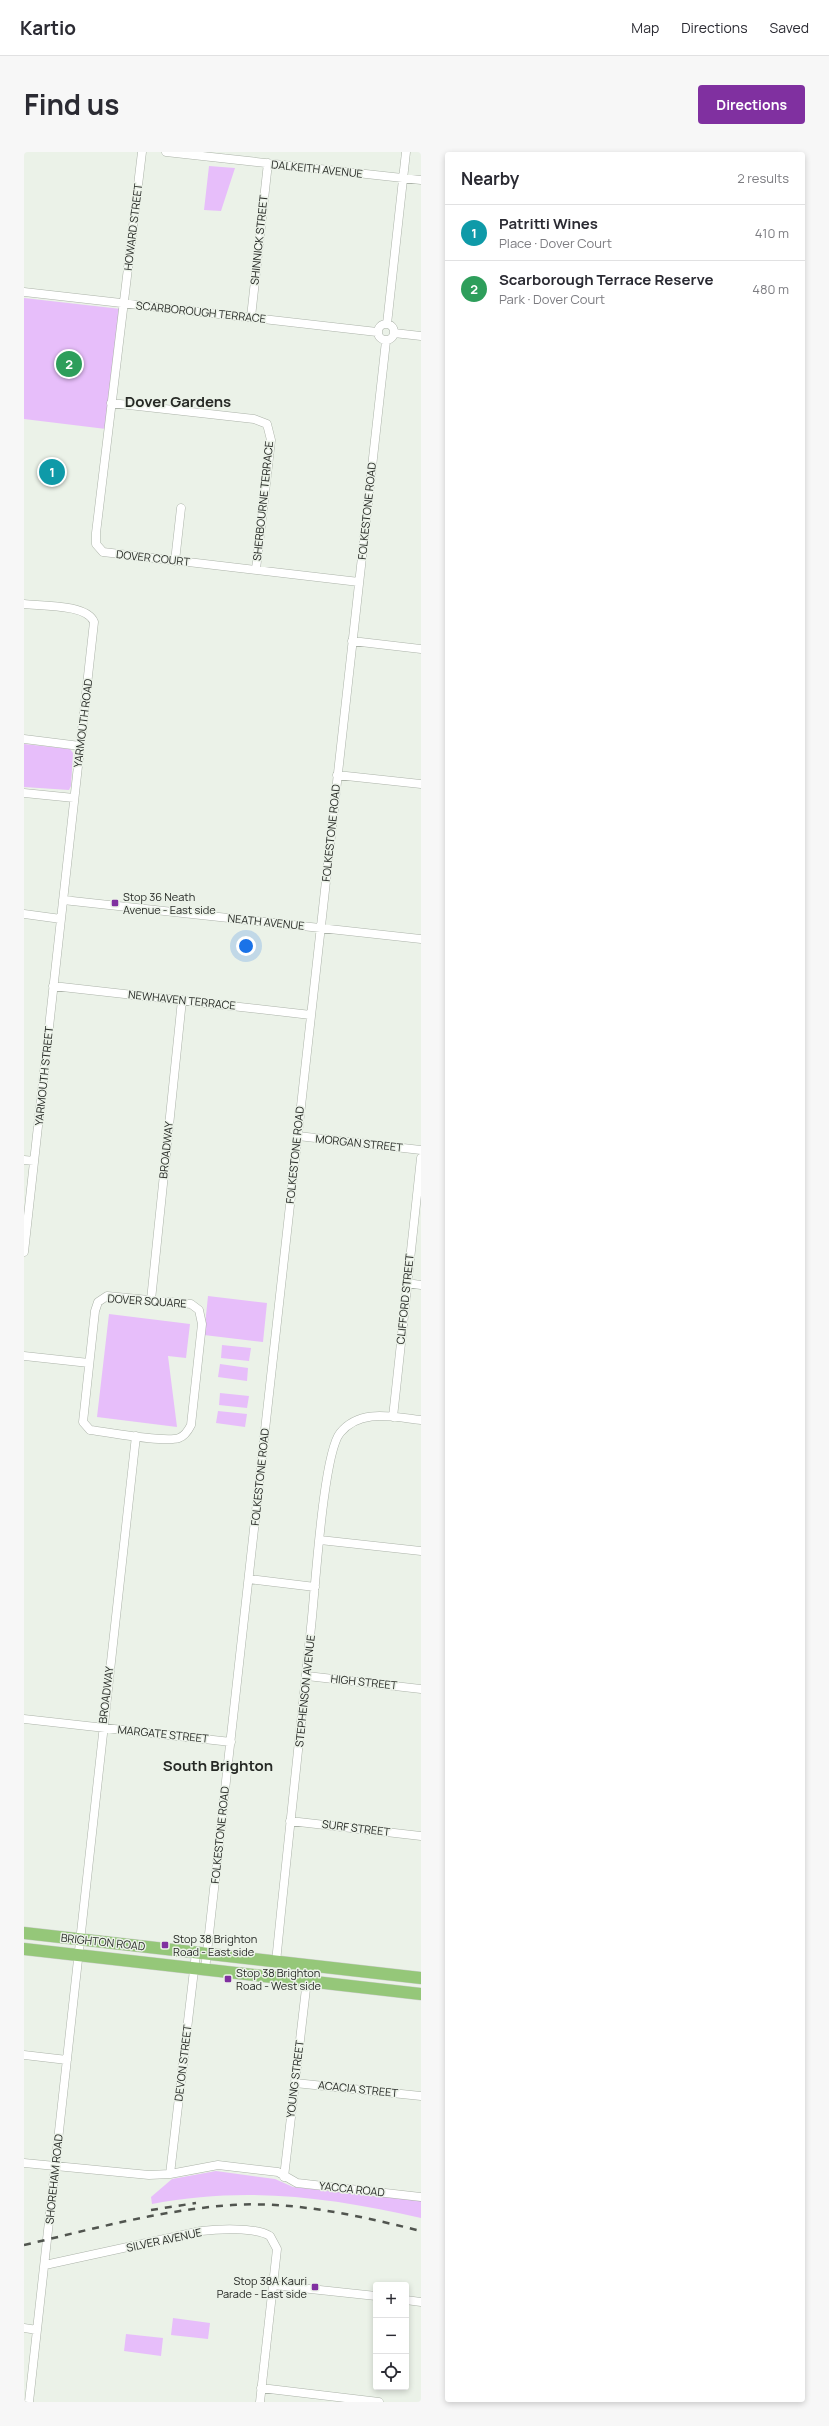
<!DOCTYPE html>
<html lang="en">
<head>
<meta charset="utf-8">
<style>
	:root { --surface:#fff; --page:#f7f7f7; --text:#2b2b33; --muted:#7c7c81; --line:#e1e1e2; --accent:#8030a0 }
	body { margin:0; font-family:Manrope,sans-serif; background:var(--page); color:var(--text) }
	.controls { position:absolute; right:12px; bottom:12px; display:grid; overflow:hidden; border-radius:4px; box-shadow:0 2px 6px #0003 }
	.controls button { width:36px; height:36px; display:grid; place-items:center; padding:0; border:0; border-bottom:1px solid var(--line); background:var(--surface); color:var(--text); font:20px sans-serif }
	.you { position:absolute; left:222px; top:794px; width:14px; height:14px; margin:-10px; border:3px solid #fff; border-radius:50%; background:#1a73e8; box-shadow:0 0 0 6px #1a73e833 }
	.badge { display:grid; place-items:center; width:26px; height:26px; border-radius:50%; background:var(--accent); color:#fff; font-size:13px; font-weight:700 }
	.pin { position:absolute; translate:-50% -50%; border:2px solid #fff; box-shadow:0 1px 4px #0006 }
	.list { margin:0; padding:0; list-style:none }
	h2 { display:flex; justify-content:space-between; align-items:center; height:52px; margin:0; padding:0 16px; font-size:17px }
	h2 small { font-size:13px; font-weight:400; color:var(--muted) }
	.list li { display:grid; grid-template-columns:26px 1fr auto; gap:12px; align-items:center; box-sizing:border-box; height:56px; padding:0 16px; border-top:1px solid var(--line) }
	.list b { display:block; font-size:15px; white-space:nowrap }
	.list p { margin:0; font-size:13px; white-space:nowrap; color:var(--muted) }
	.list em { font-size:13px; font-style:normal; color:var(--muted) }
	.icon { flex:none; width:22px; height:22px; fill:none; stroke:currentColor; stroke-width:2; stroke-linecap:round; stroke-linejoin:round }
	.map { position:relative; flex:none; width:397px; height:2250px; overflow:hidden; border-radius:4px }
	header { display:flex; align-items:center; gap:24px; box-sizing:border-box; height:56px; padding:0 20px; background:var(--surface); border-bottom:1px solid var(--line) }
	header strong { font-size:19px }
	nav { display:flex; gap:22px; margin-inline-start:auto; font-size:14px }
	.intro { display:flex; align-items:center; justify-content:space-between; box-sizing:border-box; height:96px; padding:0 24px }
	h1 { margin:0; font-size:28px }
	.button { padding:10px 18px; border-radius:4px; background:var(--accent); color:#fff; font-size:14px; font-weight:700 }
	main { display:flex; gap:24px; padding:0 24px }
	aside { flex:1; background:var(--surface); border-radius:4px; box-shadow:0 2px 6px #0003 }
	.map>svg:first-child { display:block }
	.green { fill:#e7befa }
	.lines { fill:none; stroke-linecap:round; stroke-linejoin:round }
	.minor-casing { stroke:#acb3a9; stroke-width:9 }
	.primary-casing { stroke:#cfd0cf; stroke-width:13 }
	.minor { stroke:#fff; stroke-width:8 }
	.primary { stroke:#95c779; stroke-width:12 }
	.rail { stroke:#51554f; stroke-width:2.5; stroke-dasharray:7 7; stroke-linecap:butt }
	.poi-dot { fill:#8030a0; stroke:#ebf2e8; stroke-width:1.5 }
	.labels { text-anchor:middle; stroke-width:3; stroke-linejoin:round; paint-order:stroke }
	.street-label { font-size:11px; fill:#262925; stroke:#ebf2e8 }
	.poi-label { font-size:11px; fill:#262925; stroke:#ebf2e8; text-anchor:start }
	.district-label { font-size:15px; font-weight:bold; fill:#262925; stroke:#ebf2e8 }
</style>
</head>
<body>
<header>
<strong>Kartio</strong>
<nav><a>Map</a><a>Directions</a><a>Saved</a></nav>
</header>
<div class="intro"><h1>Find us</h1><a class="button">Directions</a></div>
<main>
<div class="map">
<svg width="397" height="2250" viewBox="0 0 397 2250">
	<rect width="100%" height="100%" fill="#ebf2e8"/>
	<path class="green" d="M185,14l26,2 -14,43 -17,-1z
		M0,146l97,11 -15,120 -82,-10z
		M0,592l46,5 3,4 -2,33 -2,4 -45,-3z
		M184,1144l59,7 -4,39 -59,-7z
		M85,1162l81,10 -4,34 -18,-2 9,71 -80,-10z
		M198,1193l29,3 -2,13 -28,-3z
		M196,1212l28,4 -1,13 -29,-4z
		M196,1241l29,3 -2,12 -28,-3z
		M194,1259l29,3 -2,13 -29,-4z
		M192,2019l59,8 18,8 128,13v18c-92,-21 -176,-32 -269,-14l-1,-7 21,-18z
		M149,2166l37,5 -2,16 -37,-4z
		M102,2182l37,4 -2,18 -37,-5z"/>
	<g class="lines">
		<defs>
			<path id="minor" d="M118,0l-46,381v11l7,8 256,30
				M142,0l255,28
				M0,140l353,40
				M227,165l17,-154
				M354 180a8 8 0 1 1 16 0a8 8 0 1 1-16 0Z
				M363,172l19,-172
				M370,181l27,3
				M87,251l143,16 13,5 4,16 -15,129
				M151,409l6,-53
				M0,452c17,2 63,0 70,18l-70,630
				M328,489l69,8
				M0,587l56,7
				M313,623l84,9
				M0,641l50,5
				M39,748l358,39
				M0,762l37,5
				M29,834l258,29
				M274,984l123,14
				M0,1008l10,1
				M383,1131l14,2
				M83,1144l84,8 8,6 3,14 -11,101c-3,6 -6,11 -12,13 -15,5 -71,-6 -89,-8l-7,-8 12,-111 3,-9z
				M127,1148l31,-300
				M0,1204l65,7
				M369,1265l28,-259
				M296,1388l101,11
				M225,1427l66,8
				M283,1524l114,13
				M0,1567l207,23
				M266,1669l131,15
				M252,1810c11,-112 24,-224 35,-335 4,-34 12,-173 29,-194 20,-25 53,-16 81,-13
				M181,1818l181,-1629
				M0,1903l43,5
				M271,1931l126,13
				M0,2011l125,12 21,-1 48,-9 60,7 19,11 124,14
				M146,2022l26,-221
				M260,2025l23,-197
				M21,2113l156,-34c17,-2 54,-4 69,5l7,13 -17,153
				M249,2133l103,11
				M382,2148l15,2
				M0,2176l13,2
				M237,2236l118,14
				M5,2250l107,-966"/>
			<path id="primary" d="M0,1781l397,45
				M0,1797l397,45"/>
		</defs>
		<use href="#minor" class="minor-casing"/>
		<use href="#primary" class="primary-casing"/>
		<use href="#minor" class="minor"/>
		<use href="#primary" class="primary"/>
		<path class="rail" d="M127,2058l45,-7
			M0,2093c69,-16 137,-35 208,-40 63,-4 128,11 189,26"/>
	</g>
	<g class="poi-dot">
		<rect x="87" y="747" width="8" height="8" rx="2"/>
		<rect x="137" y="1789" width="8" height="8" rx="2"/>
		<rect x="200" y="1823" width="8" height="8" rx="2"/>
		<rect x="287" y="2131" width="8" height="8" rx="2"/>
	</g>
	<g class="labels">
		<g class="street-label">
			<text transform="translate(293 17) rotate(6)" y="4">DALKEITH AVENUE</text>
			<text transform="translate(109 75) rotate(-83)" y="4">HOWARD STREET</text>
			<text transform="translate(235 88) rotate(-84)" y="4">SHINNICK STREET</text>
			<text transform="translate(177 160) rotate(6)" y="4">SCARBOROUGH TERRACE</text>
			<text transform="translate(239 349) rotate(-84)" y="4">SHERBOURNE TERRACE</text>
			<text transform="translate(343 359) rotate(-84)" y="4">FOLKESTONE ROAD</text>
			<text transform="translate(129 406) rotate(6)" y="4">DOVER COURT</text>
			<text transform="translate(59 571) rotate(-83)" y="4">YARMOUTH ROAD</text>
			<text transform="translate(307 681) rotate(-84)" y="4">FOLKESTONE ROAD</text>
			<text transform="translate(242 770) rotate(6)" y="4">NEATH AVENUE</text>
			<text transform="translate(158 848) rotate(6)" y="4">NEWHAVEN TERRACE</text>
			<text transform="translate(20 924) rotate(-84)" y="4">YARMOUTH STREET</text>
			<text transform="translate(335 991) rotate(6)" y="4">MORGAN STREET</text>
			<text transform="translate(142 998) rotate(-84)" y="4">BROADWAY</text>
			<text transform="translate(271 1003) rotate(-84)" y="4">FOLKESTONE ROAD</text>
			<text transform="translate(381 1147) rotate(-84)" y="4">CLIFFORD STREET</text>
			<text transform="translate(123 1149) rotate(4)" y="4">DOVER SQUARE</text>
			<text transform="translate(236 1325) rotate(-84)" y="4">FOLKESTONE ROAD</text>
			<text transform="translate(340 1530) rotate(6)" y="4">HIGH STREET</text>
			<text transform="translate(281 1539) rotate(-84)" y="4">STEPHENSON AVENUE</text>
			<text transform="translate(82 1543) rotate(-83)" y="4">BROADWAY</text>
			<text transform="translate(139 1582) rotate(6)" y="4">MARGATE STREET</text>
			<text transform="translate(332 1676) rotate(7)" y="4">SURF STREET</text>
			<text transform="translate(196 1683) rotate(-84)" y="4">FOLKESTONE ROAD</text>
			<text transform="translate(79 1790) rotate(6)" y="4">BRIGHTON ROAD</text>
			<text transform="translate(159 1911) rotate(-83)" y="4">DEVON STREET</text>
			<text transform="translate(271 1927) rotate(-83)" y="4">YOUNG STREET</text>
			<text transform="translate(334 1937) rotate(6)" y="4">ACACIA STREET</text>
			<text transform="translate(30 2027) rotate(-84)" y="4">SHOREHAM ROAD</text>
			<text transform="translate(328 2037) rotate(6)" y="4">YACCA ROAD</text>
			<text transform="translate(140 2088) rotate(-12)" y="4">SILVER AVENUE</text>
		</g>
		<g class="poi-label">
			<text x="99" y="749">Stop 36 Neath<tspan x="99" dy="13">Avenue - East side</tspan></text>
			<text x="149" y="1791">Stop 38 Brighton<tspan x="149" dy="13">Road - East side</tspan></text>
			<text x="212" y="1825">Stop 38 Brighton<tspan x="212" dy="13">Road - West side</tspan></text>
			<text x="283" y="2133" text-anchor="end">Stop 38A Kauri<tspan x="283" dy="13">Parade - East side</tspan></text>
		</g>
		<g class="district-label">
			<text x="154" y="255">Dover Gardens</text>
			<text x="194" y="1619">South Brighton</text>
		</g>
	</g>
</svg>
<div class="controls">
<button>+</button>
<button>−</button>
<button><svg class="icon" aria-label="locate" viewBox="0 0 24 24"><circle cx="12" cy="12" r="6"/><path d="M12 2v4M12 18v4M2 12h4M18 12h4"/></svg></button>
</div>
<div class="you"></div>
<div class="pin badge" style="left:28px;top:320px;background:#0f9aa8">1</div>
<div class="pin badge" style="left:45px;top:212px;background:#2e9e5b">2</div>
</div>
<aside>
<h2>Nearby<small>2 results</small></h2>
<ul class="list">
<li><span class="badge" style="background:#0f9aa8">1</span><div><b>Patritti Wines</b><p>Place · Dover Court</p></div><em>410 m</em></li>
<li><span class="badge" style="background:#2e9e5b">2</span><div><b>Scarborough Terrace Reserve</b><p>Park · Dover Court</p></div><em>480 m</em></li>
</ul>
</aside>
</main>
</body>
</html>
